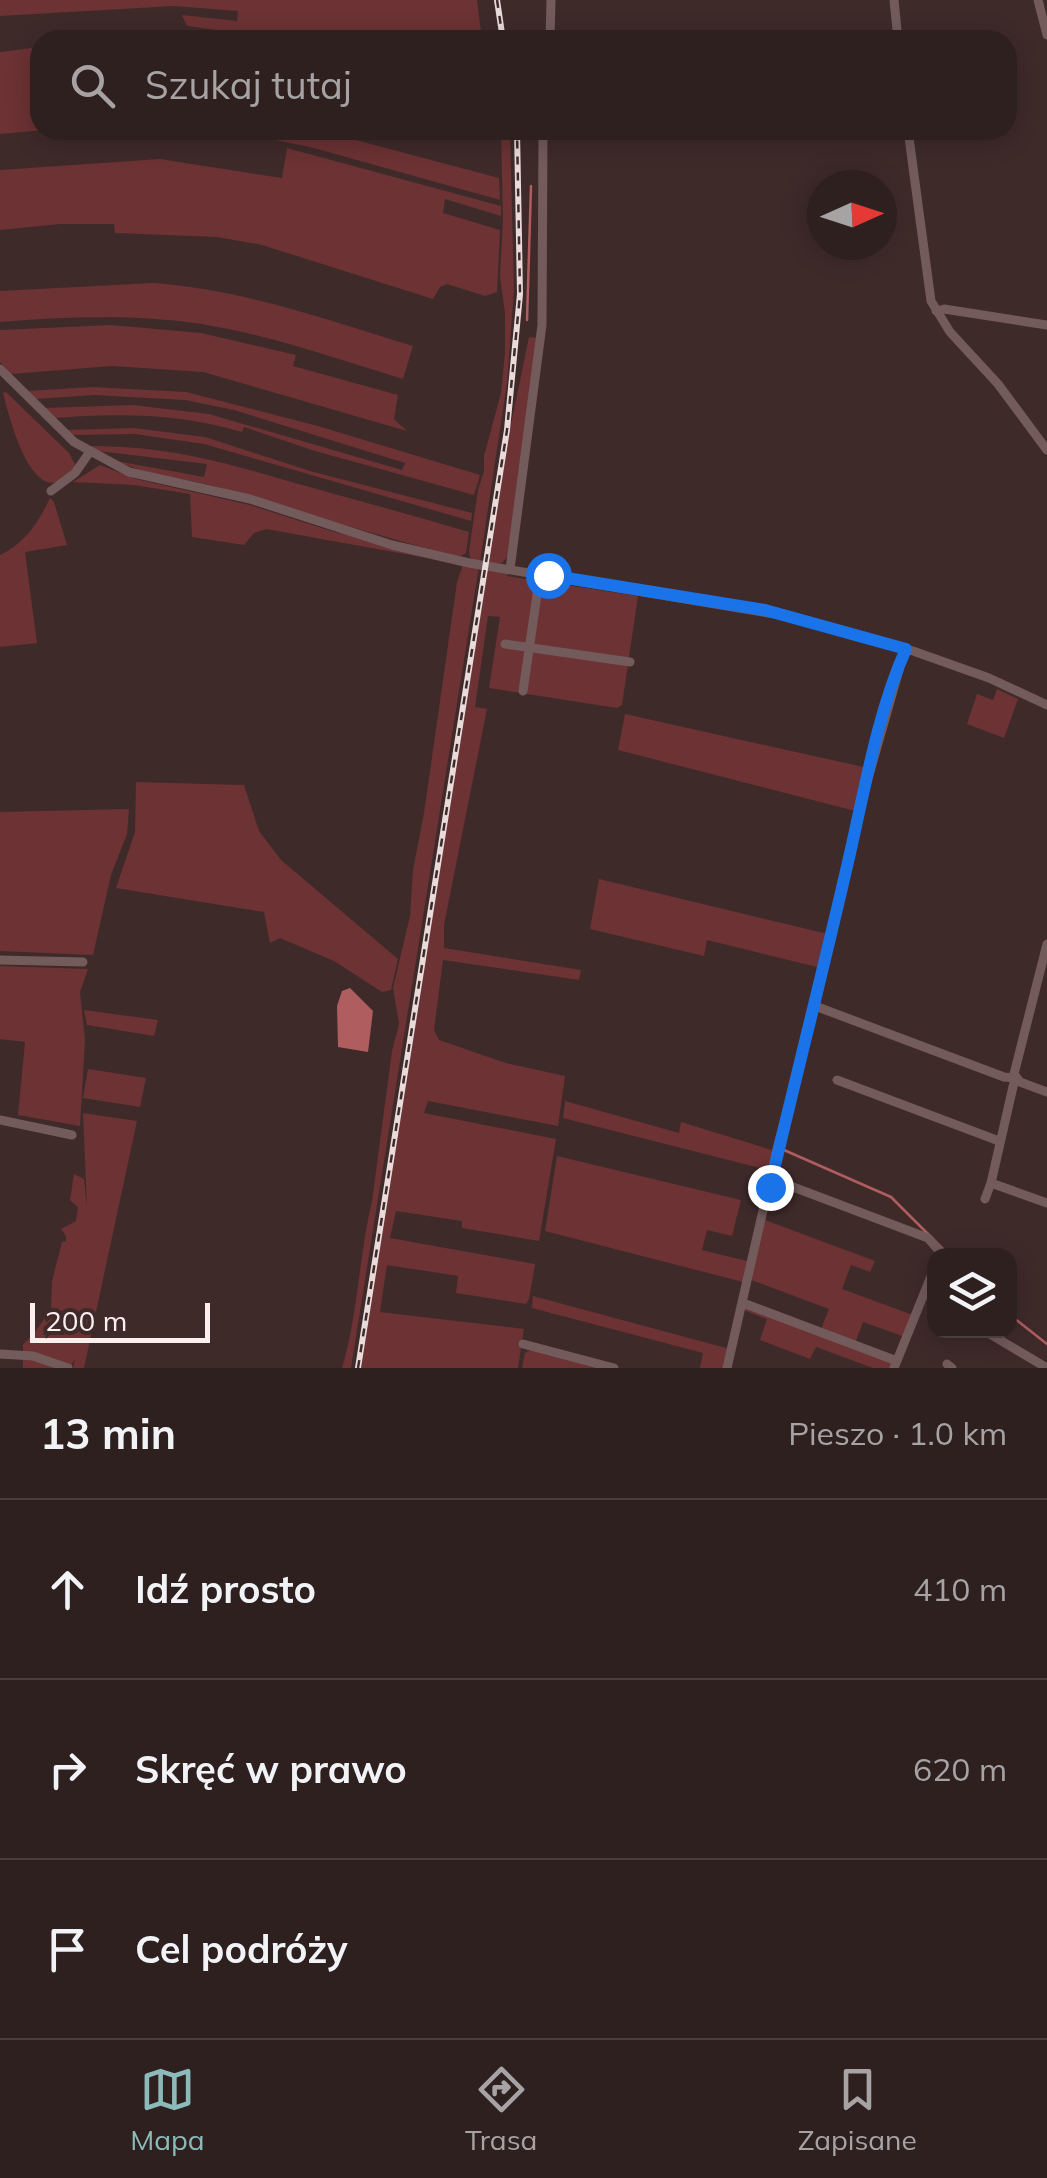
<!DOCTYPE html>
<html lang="pl">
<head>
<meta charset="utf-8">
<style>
	:root { --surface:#2f2020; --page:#3b2d2d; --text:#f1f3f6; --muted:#a7a3a5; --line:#4a3e3e; --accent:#8bbbb9 }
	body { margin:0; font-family:Mulish,sans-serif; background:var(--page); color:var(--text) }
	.controls { position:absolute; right:30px; bottom:30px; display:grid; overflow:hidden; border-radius:20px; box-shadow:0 5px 25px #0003 }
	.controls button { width:90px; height:90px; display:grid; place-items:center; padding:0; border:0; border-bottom:2px solid var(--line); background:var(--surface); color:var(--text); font:50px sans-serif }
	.compass { position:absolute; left:807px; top:170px; width:90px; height:90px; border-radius:50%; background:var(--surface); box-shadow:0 5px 25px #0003; rotate:87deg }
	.scale { position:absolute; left:30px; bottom:25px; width:180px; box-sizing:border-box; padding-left:10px; border:5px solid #feefef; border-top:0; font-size:28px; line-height:35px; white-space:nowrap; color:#feefef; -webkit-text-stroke:8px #3f2a2a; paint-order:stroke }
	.stop { position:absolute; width:30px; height:30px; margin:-22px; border:8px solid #1a73e8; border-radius:50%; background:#fff }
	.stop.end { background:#1a73e8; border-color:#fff; box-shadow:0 2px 10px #0008 }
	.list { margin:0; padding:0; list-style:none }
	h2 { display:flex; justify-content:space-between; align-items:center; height:130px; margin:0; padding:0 40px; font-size:42px }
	h2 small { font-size:32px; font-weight:400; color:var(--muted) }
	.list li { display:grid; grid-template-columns:65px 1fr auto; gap:30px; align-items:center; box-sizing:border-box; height:180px; padding:0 40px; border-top:2px solid var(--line) }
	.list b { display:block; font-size:38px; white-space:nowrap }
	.list em { font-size:32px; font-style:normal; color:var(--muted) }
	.icon { flex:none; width:55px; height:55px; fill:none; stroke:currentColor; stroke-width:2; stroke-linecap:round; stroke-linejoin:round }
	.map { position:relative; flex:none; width:1047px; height:1368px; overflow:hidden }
	.search { position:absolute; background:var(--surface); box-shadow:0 5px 25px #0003; left:30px; right:30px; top:30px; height:110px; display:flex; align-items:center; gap:25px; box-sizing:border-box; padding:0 35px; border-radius:30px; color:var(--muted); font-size:38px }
	.sheet { height:670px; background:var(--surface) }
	nav { display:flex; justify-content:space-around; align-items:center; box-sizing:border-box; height:140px; border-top:2px solid var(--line); background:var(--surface); font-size:28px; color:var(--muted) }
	nav a { display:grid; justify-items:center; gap:5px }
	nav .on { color:var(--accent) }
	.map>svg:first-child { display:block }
	.green { fill:#6c3234 }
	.water { fill:#b05d60 }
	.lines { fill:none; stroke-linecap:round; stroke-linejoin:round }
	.stream { stroke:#b05d60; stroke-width:2.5 }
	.minor { stroke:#735b5b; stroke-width:9 }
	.rail-casing { stroke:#eadbdb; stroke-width:6 }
	.rail { stroke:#3f2a2a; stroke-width:2.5; stroke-dasharray:8; stroke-linecap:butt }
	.route { stroke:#1a73e8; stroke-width:12 }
</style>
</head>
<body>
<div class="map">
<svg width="1047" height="1368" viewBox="0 0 1047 1368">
	<rect width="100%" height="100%" fill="#3f2a2a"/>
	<path class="green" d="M0,0h477l5,40h-194l-101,-14 -5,-11 55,6 1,-10 -64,-5 -174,10z
		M40,47v83h4l-44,4v-82z
		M227,130h91l181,48 1,22 -186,-52z
		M501,130h9l4,160 -7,93 -27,179 -10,-3 -1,-8 9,-61 6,-19v-15l17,-63 4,-40v-40l-5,-36 3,-57z
		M287,148l214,58v10l-56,-17 -2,14 57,17 -3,62 -12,4 -38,-12 -7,3 -7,12 -171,-54 -45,-8 -102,-4 -1,-9h-54l-60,6v-60l160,-11 122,19z
		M153,283c89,6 175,37 260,63l-10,33c-66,-20 -133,-44 -202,-55 -67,-10 -134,-7 -201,-2v-31z
		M111,325l90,8 95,22 -3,11 105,29 -4,24 13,12 -204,-59 -91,-6 -101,8 -11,-12v-32z
		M529,337l9,1 -27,214 -9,11h-13l22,-139z
		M93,387l93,5 132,34 162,49 -6,20 -159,-44 -71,-24 -2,5c-63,-19 -124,-19 -189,-14l-10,-10 90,-3 76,9 193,56 3,-7 -171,-53 -49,-10 -91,-5 -59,4 -8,-8z
		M6,392l63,61 8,15c-5,4 -13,12 -19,14 -31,10 -50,-70 -55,-89z
		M134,428l71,9 105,34 162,42 -1,8 -267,-77 -69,-10 -63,1 -6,-5z
		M87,446c85,0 139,17 219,40 54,15 109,30 163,46l-3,21 -6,4c-80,-20 -159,-46 -239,-69 -35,-10 -71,-12 -105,-27l88,16 3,-13 -109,-13z
		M100,465l36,14 114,26 81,26 129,33 -194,-35 -12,4 -10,12 -52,-8 -2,-43 -56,-9 -61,-3z
		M50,498l4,4 13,43 -42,7 12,91 -37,4v-92c24,-11 39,-33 50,-57z
		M463,565l16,1 -128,802h-9c16,-54 17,-113 30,-167l20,-150 7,-27 -6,-36 17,-72 3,-46 11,-57 33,-231z
		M488,568l20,3 -1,5 131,20 -16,109 -5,3 -128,-20 11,-71 -12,-1 -13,91 12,2 -43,216v23l137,22 -2,10 -136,-20 -9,70 5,10 67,23 59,13 -7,50 -130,-25 -4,12 132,26 -17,102 -77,-13v-7l-66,-10 -6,27 145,26 -6,35 -3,5 -70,-11 2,-17 -71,-11 -7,47 144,17 -6,39h-157z
		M997,689l21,10 -14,39 -37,-14 10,-30 16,6z
		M625,714l243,54 -9,44 -241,-62z
		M136,782l108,3 15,46 22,29 117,99 -7,31 -9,2 -48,-31 -54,-23 -10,5 -6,-31 -148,-24 19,-56z
		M129,809l-2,25 -16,41 -18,80 -93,-4v-139z
		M599,879l229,55 -7,34 -114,-28 -3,16 -114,-27z
		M0,966l88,3 -8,23 5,48 -5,86 -62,-11 7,-73 -25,-3z
		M84,1010l74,10 -4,16 -67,-11z
		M88,1069l58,9 -6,29 -57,-9z
		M565,1101l114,32 2,-11 94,29 -3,20 -209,-53z
		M83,1113l54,8 -53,247h-11l2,-10 -5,10h-47v-24c15,-12 15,-19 28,-33l1,-30 10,-39 4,-1v-5l-5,-7 15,-8 2,-14 -8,-7 4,-26 10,5 3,29z
		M557,1156l184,44 -9,36 -25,-6 -5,20 49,12 -4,21 -202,-52z
		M765,1220l110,41 -5,11 -19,-7 -9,24 71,26 -8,22 -42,-15 -8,21 -34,-14 8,-20 -78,-29z
		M533,1296l197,53 -5,19h-25l3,-15 -171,-45z
		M744,1306l149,57 -2,5h-18l-57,-21 -6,12 -50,-19 7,-21 -24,-9z
		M530,1350l70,18h-78l3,-15z"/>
	<path class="water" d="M350,988l23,23 -5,41 -30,-5 -1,-41 5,-15z"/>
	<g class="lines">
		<path class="stream" d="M527,320l4,-134
			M784,1150l107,47 59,59
			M1010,1315l37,29"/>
		<path class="minor" d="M894,0l4,40
			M1038,0l9,35
			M550,40l1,-40
			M908,130l23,171 19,31 48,52 49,66
			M936,311l8,-2 103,16
			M0,369l74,73 55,30 121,27 142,46 77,18 324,54 120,34 76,27 58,27
			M51,491l24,-18 14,-20
			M510,569l32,-244 1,-195
			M505,644l125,18
			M523,691l17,-117
			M1047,944l-33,130 6,8 27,10
			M0,960l83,2
			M815,1006l189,71 11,1 -24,105
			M837,1080l162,61
			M0,1120l72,15
			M772,1179l156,59 13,15 -1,3
			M985,1199l6,-16 56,20
			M743,1303l154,58
			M983,1330l64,38
			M523,1344l91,24
			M0,1354l33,2 35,12
			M947,1364l5,4
			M727,1368l50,-219 38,-143 48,-210 42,-147
			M894,1368l40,-99"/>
		<defs>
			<path id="rail" d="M497,0l6,40
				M358,1368l149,-938 13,-136 -3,-164"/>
		</defs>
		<use href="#rail" class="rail-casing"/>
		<use href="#rail" class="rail"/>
	</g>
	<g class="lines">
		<path class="route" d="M548,575l217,35 141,39c-29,64 -42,145 -58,213 -25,109 -53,218 -78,325"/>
	</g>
</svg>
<div class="controls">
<button><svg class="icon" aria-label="layers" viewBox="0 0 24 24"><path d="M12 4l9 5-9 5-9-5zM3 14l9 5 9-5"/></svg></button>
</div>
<svg class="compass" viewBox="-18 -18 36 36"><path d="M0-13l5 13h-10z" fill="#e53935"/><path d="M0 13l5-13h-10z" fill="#a7a3a5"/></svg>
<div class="scale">200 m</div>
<div class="stop" style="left:548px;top:575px"></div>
<div class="stop end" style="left:770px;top:1187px"></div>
<div class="search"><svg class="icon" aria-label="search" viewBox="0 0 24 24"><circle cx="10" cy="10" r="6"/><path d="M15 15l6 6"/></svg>Szukaj tutaj</div>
</div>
<section class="sheet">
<h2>13 min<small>Pieszo · 1.0 km</small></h2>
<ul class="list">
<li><svg class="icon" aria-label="ahead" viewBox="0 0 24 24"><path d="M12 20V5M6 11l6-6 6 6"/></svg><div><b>Idź prosto</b></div><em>410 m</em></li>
<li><svg class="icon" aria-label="right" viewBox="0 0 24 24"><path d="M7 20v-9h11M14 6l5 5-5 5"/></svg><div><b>Skręć w prawo</b></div><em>620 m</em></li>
<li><svg class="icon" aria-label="arrive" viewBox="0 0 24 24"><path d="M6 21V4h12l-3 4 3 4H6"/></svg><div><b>Cel podróży</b></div></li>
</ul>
</section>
<nav>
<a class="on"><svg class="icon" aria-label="map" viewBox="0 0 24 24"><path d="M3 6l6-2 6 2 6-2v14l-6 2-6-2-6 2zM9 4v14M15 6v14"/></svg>Mapa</a>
<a><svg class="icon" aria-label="directions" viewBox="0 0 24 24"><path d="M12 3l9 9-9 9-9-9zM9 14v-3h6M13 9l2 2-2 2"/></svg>Trasa</a>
<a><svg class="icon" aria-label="saved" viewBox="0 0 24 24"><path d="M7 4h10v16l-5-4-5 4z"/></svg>Zapisane</a>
</nav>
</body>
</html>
